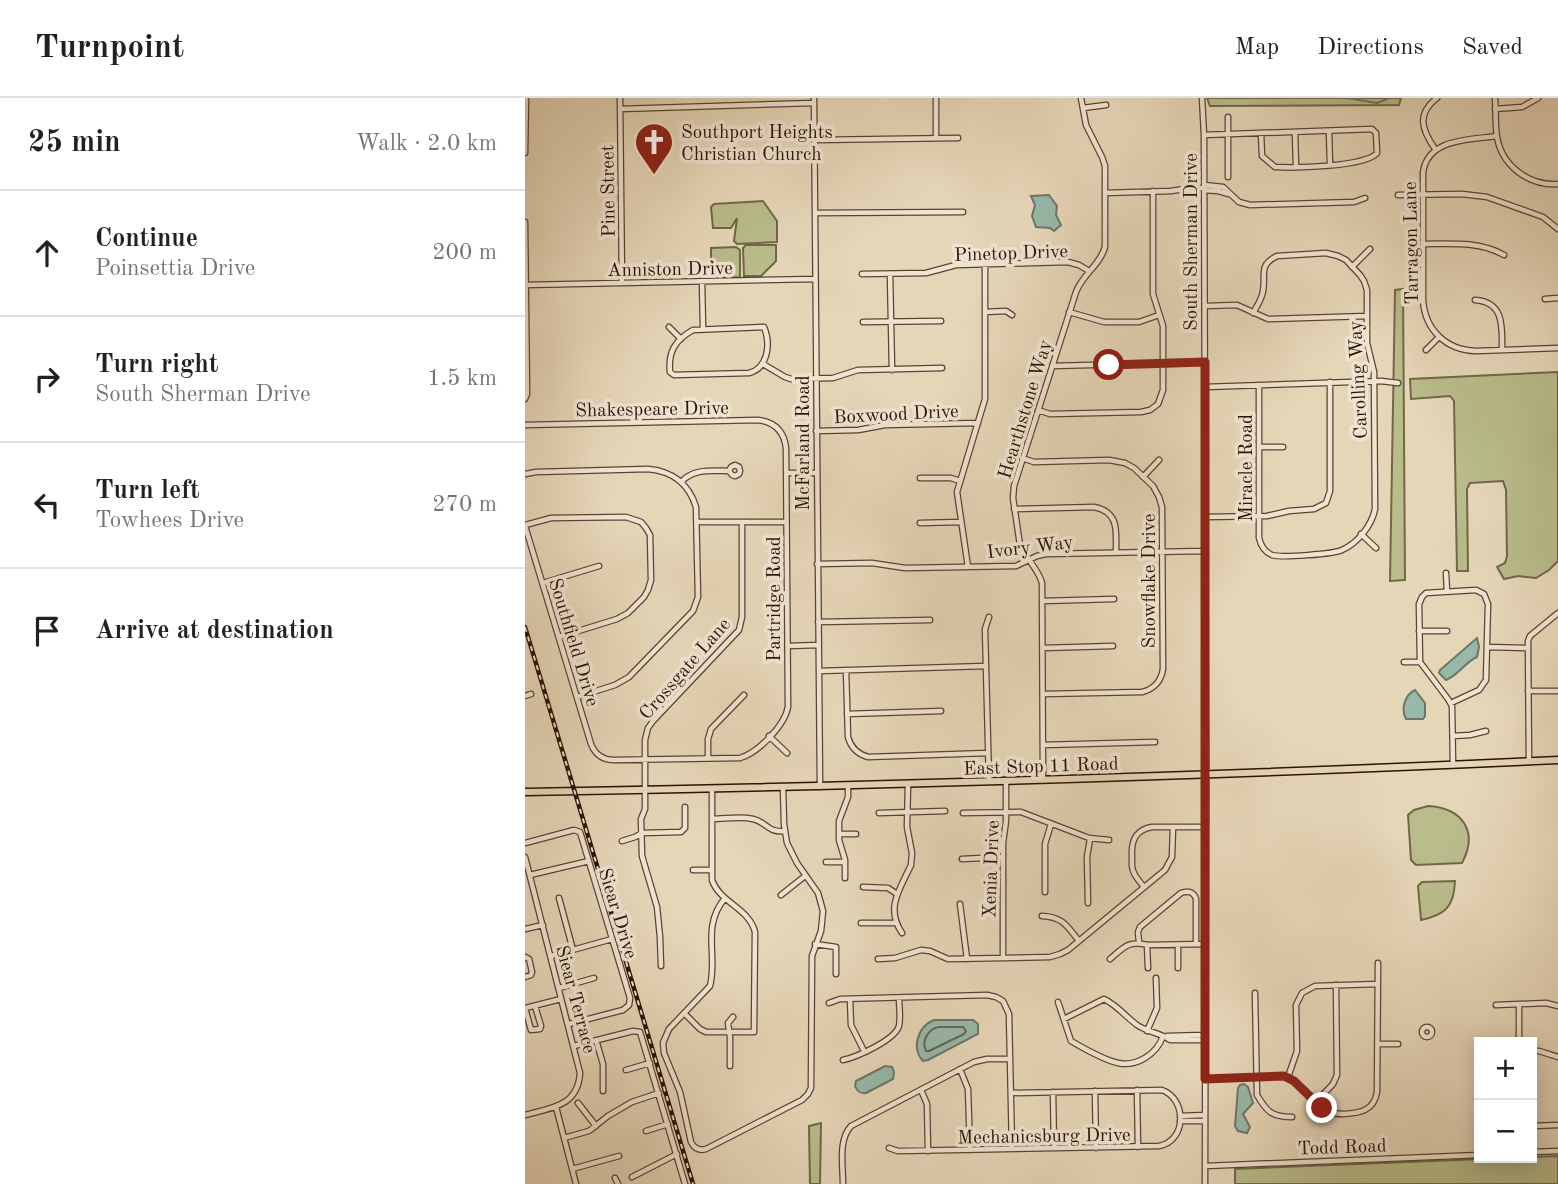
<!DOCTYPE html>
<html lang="en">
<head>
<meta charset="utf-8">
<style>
	:root { --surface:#fff; --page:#f2f2f2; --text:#202124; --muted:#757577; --line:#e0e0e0 }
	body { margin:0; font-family:"Old Standard TT",serif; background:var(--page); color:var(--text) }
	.controls { position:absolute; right:21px; bottom:21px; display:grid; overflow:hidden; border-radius:0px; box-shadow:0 4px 18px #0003 }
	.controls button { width:63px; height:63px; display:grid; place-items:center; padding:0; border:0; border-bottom:2px solid var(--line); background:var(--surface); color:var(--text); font:35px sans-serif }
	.stop { position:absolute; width:21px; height:21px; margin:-16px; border:5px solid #8f2418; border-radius:50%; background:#fff }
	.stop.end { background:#8f2418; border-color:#fff; box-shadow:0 2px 7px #0008 }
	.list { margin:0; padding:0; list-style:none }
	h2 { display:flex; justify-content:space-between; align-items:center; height:91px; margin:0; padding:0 28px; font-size:30px }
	h2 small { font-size:23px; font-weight:400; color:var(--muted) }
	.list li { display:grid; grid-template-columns:46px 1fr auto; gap:21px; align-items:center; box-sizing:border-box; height:126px; padding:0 28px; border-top:2px solid var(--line) }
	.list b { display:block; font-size:26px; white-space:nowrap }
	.list p { margin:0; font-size:23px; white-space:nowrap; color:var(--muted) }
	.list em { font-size:23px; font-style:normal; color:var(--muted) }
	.icon { flex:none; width:38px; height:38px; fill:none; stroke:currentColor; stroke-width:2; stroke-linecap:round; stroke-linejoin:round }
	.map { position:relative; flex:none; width:1033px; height:1086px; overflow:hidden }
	header { display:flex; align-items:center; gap:42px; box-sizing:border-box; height:98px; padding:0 35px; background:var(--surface); border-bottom:2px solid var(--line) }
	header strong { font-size:33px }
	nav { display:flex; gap:38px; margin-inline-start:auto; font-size:24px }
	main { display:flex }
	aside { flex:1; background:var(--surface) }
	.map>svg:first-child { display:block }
	.green { fill:#b9bc8b; stroke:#726748; stroke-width:2 }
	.water { fill:#97b9aa; stroke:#6c7668; stroke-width:2 }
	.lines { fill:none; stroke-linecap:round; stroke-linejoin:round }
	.shore { stroke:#616657; stroke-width:2 }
	.stream { stroke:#6c7668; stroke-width:2 }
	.minor-casing { stroke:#5a4331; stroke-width:7 }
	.major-casing { stroke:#2b1204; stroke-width:9 }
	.minor { stroke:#efe4d1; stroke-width:4.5 }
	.major { stroke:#e6d6b8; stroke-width:6 }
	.rail-casing { stroke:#2b1204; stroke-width:4.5 }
	.rail { stroke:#efe4d1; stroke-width:2; stroke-dasharray:5; stroke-linecap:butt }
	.route { stroke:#8f2418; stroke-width:9 }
	.labels { text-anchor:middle; stroke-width:7; stroke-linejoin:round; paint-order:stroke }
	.poi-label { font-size:19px; fill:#2b1204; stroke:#efe4d1; text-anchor:start }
	.street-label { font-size:19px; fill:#2b1204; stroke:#efe4d1 }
</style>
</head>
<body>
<header>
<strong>Turnpoint</strong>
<nav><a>Map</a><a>Directions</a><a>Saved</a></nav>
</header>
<main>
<aside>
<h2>25 min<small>Walk · 2.0 km</small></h2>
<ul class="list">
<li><svg class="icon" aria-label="ahead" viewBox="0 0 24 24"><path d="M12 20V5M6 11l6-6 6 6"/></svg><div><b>Continue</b><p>Poinsettia Drive</p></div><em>200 m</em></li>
<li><svg class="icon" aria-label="right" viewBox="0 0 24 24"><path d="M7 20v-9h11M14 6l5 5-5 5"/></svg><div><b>Turn right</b><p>South Sherman Drive</p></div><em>1.5 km</em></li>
<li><svg class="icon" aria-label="left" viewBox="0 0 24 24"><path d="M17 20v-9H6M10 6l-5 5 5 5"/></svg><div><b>Turn left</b><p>Towhees Drive</p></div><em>270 m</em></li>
<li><svg class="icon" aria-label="arrive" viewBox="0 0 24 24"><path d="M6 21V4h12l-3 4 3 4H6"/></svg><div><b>Arrive at destination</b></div></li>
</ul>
</aside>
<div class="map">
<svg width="1033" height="1086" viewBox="0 0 1033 1086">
	<rect width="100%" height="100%" fill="#e6d6b8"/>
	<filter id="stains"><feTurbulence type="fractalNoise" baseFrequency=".00286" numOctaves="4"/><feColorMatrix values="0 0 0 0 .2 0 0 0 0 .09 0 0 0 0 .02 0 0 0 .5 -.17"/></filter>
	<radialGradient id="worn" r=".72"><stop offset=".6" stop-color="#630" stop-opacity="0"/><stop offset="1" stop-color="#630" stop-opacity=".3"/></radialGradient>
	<path class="green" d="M682,0h194l-2,7 -189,1z
		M238,103l14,20v21l-40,2 -3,-3 3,-23 -6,10h-18l-2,-21 3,-3z
		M221,147h30v16l-15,15h-17l-1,-28z
		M211,149l4,3v27l-18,1 -11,-11v-19z
		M878,191l2,291 -15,1 5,-291z
		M1033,274v189l-9,9 -13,8 -18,-2 -14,3 -7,-12 8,-4 2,-7 -1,-66 -3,-9 -33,2 -3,6 1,82h-11l-3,-170 -4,-5 -39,3 -1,-20z
		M903,708c34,2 51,25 34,57l-46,2 -5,-5 -3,-45 6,-5z
		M930,783c-1,26 -10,34 -34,39l-3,-34 4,-4z
		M296,1025l-1,61h-10l-1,-58z
		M1033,1058v28h-323v-15z"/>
	<path class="water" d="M524,97l8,11 -1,9 5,10 -7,6 -4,-3 -14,-1 -4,-11 3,-11 -4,-9z
		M952,540l2,9 -2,10c-12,5 -18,18 -31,23l-7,-7 1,-3z
		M890,592l10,13v13l-2,3h-17c-5,-9 -2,-24 9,-29z
		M409,922h39l5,4v10l-50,26 -5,1c-12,-13 -5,-35 11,-41z
		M360,968l7,1 2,5 -1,7 -27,14c-6,1 -9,-2 -11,-7l1,-5z
		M719,986l4,3 5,16 -10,11 7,13 -3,6 -9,-2 -3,-5 3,-38 2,-3z"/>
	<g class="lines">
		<path class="shore" d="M414,929h24l3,4 -2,3 -35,17h-3c-5,-10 2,-22 13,-24z"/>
		<path class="stream" d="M765,0h6
			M822,0l30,5 12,-5"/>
		<defs>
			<path id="minor" d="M95,0l2,185
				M289,0l6,689
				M411,0v40
				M677,0l2,37 2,640 -1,409
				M970,0c1,13 0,26 2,39 5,29 32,49 61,47
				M558,10l23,-3
				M95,11l194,-6
				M970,11l27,-2 16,-9
				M703,19v60
				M804,33l1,34
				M770,34l1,34
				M679,37l168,-6 4,4 1,20c-12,14 -82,15 -102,14l-13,-11 -1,-23
				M972,38c-27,4 -70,2 -74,37v127c2,30 23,50 53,51l82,-3
				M289,42l144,-2
				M910,51c-13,-19 -19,-35 2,-51
				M0,55l1,-55
				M679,87l19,2 16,15 11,3 104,-3 11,-4
				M679,92l14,1 11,3
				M580,95l66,-2 20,-3h13
				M873,97l64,-1 25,3 56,20 15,12
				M290,115l148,-1
				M0,124l2,172 -2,5
				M898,146c28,0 56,-3 81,11
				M827,169l18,-18
				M337,176l64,-1 30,-8 112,-3 11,3 10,6
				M365,176l2,96
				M177,183l1,47
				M0,187l290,-6
				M1020,201l13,-1
				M950,202c30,2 27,28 27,50
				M680,208l32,-1 31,14 99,-3
				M460,214l21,-1 6,4
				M544,214l35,10h35l20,-7
				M728,215c4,-7 9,-14 10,-22 3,-16 -5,-26 14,-35l49,-3 12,3 8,4 14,15 4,6 3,9v53l7,29 1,137c-3,16 -17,34 -33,41 -8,4 -61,8 -70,5 -8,-3 -11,-9 -13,-17v-153
				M338,224l78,-1
				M144,229l12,12
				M239,229c7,17 4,41 -15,46l-75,2 -4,-3c-2,-20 5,-32 23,-42z
				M901,252l13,-13
				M238,266l22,13 6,2 42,-1 25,-8 84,-2
				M527,268l153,-4
				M680,289l176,-6 17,2
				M513,312l12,4 91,-2 9,-2 8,-6 5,-14v-64l-10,-32v-103
				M0,327l233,-5c16,2 26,11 28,28l2,259c-3,18 -30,46 -48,51l-126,2c-11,0 -19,-6 -23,-16l-66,-218
				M291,333l42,-1 27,-5 93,-2
				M734,349h24
				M497,360l12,4 75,-2 16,3 9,5 19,18 6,11 3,10 1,162c-2,13 -9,20 -21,23l-99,2
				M261,375h31
				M0,376l11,-2 112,-3c24,2 41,15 48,38l2,90 -5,14 -64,66 -14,8 -38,12
				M618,379l16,-17
				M395,380h31l9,3
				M156,384c13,-14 31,-11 48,-11l3,4 3,1 4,-2 1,-3 -1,-4 -4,-2 -4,2 -2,4
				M489,411l80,-2c26,5 22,25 22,46
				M680,419l62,-1 22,-5 25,-2 12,-6 4,-12v-109
				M172,424h89
				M395,425l41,-1
				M0,427l26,-7 75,-1 15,5 5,6 4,7 1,45 -3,10 -4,7 -16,16 -11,6 -58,18
				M836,436l15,14
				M292,466l55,-1 33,5 111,-2 21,-10 9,-2 159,-3
				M443,469l-11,-75 28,-93v-135
				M921,475l1,18
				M18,485l56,-17
				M517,503l72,-2
				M464,519l-4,12 4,152
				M293,524l112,-2
				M894,533h28
				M263,548l30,-1
				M963,549l40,1
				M518,550l70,-2
				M879,564h16
				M321,572l2,67c3,11 9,17 20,20l120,-4
				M294,573l167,-5
				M1003,593h30
				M0,598l6,-2
				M926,605l28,-13 7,-10 2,-76 -4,-10 -8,-4 -50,3 -4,4 -3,7 1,58 28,37 4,7 1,59
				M322,616l94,-3
				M244,638l18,17
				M928,638l17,-1 16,-4
				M518,647l112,-3
				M183,660v-19l3,-10 33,-34
				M1004,664l-1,-121 2,-5 28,-23
				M518,682l-1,-197c-4,-15 -16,-24 -22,-38l-7,-47 1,-12 62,-194c7,-18 24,-27 29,-45v-81l-3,-9 -16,-32 -5,-27
				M354,715l66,-2
				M438,715l58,-1 68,26 20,2
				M187,721c13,0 28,-3 41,0 14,3 14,14 32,12
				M314,736h17
				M97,743l13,-4 7,-4 39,-1 4,-4v-21
				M0,745l49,-13 6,2 50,166 -1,7 -6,5 -54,14
				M0,759l55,216c-2,33 -28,35 -55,42
				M437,761l41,-2
				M301,764h19
				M168,772h19
				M5,777l59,-14
				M320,780v-18l-6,-20v-19l9,-24v-11
				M338,789l25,1 9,6
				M619,789c-3,-4 -8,-9 -10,-14 -3,-5 -2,-11 -2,-17 -1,-15 3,-26 20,-29h54
				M520,794v-48l6,-20
				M256,797l24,-19
				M34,800l14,52
				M200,800c-24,29 -7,57 -15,88l-41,43 -6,14 1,10 16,39 11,50c3,6 8,9 15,7l96,-49 6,-6 3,-6 1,-132 9,-25 2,-20 -5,-18 -21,-30 -10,-20 -3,-19 -1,-36
				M563,805l-1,-46 3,-18
				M435,806l7,55
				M517,818c21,1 25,10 37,25
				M336,825h35
				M0,831l18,-4
				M377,835c-17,-25 -2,-44 9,-68l1,-12 -5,-26 1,-43
				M614,844l-1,-10 2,-5 41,-34c7,-3 13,-1 15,6v45
				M290,846l21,3v27
				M622,847l1,23
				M653,847v23
				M26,858l61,-17
				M0,859l4,2 3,13 -1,3 -6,2
				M478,860v-115l3,-22v-40
				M353,861l17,-1 26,-8 9,1 18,8 102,-2 10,-3 8,-4 97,-80 7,-13 1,-30
				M585,861c14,-12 19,-19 38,-14l57,-1
				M136,868l-1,-29 -3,-30 -15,-51 -1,-37 4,-10v-69l3,-12 5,-7 86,-91 3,-13v-95
				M34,890l35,-10
				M730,895l2,102c10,17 15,22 35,22
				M325,901l1,26 13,26
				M533,904l13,39c12,7 33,19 47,22 19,4 39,-9 45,-27
				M304,905l11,-4 147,-4 9,2 7,4 6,13 3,135
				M971,907l50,-2 12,3
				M994,907v37
				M0,910l6,22 9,-1 1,-3 -6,-20
				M0,910l36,-9
				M159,915l16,16 6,3h48l1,-100c-6,-24 -35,-29 -43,-52v-91
				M539,921l40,-20c13,6 22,18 33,26 10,7 24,8 33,15h35
				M897 934a5 5 0 1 1 10 0a5 5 0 1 1-10 0Z
				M622,933l10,-23 -1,-30
				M642,938l38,-1
				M71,942l7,24v27
				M853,946h20
				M49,948l59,-15 7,1 45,152
				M1007,953h7l19,6
				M318,962c14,-3 52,-20 56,-34 2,-9 0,-19 0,-28
				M205,968v-29l-2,-14 5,-6
				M435,971l8,20 2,61
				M101,972l24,-7
				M763,979l9,-26 -1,-46 6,-12 13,-7 63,-2
				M680,981l79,-3c18,7 26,27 43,35 6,3 11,3 17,3 16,-1 30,-3 33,-22l1,-129
				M396,992l6,14 1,47
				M612,992l1,57
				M570,993l1,57
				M528,994l1,56
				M791,1004l17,-18 4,-9 -1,-90
				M53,1005l18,23
				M31,1009l20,77
				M655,1018l25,-1
				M655,1023h25
				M1007,1028l26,-1
				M121,1033l22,-7
				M39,1040l25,-7 19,-15 24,-14 27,-9
				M364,1050l9,3 261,-5c28,-5 28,-47 3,-56l-151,3
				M1007,1054l26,-1
				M680,1068l274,-11
				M47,1071l47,-13
				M107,1079l45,-23
				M90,1080l3,6
				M318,1086c0,-18 -5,-44 8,-58l123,-64 13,-3h22"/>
			<path id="major" d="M0,694c345,-6 689,-16 1033,-32"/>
		</defs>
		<use href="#minor" class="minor-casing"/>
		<use href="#major" class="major-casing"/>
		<use href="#minor" class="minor"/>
		<use href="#major" class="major"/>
		<defs>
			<path id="rail" d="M0,529l168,557"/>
		</defs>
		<use href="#rail" class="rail-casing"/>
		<use href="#rail" class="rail"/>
	</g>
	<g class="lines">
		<path class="route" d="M584,267l96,-3v717l79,-3 10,5 28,27"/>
	</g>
	<defs>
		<symbol id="church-pin" viewBox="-11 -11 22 30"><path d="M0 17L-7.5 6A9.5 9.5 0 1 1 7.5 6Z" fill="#8f2418" stroke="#efe4d1"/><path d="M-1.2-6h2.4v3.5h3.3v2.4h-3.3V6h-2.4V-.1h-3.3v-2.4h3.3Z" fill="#fff"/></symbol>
	</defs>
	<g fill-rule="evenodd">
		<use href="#church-pin" x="107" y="22" width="44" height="60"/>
	</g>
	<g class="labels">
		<g class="poi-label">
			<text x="156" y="40">Southport Heights<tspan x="156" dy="22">Christian Church</tspan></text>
		</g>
		<g class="street-label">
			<text transform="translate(82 93) rotate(-91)" y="7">Pine Street</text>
			<text transform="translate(665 144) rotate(-90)" y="7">South Sherman Drive</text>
			<text transform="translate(885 145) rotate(-91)" y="7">Tarragon Lane</text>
			<text transform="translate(486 154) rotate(-2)" y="7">Pinetop Drive</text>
			<text transform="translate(145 170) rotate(-1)" y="7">Anniston Drive</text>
			<text transform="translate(832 282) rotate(-93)" y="7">Carolling Way</text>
			<text transform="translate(127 310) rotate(-1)" y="7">Shakespeare Drive</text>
			<text transform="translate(499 311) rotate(-73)" y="7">Hearthstone Way</text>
			<text transform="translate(371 315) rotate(-3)" y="7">Boxwood Drive</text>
			<text transform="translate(277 345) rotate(-90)" y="7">McFarland Road</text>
			<text transform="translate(720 370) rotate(-90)" y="7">Miracle Road</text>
			<text transform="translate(505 448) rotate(-7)" y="7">Ivory Way</text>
			<text transform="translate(623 483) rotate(-90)" y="7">Snowflake Drive</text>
			<text transform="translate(248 501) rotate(-90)" y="7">Partridge Road</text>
			<text transform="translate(50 544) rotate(73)" y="7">Southfield Drive</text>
			<text transform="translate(159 570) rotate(-49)" y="7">Crossgate Lane</text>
			<text transform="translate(516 667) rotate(-2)" y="7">East Stop 11 Road</text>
			<text transform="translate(465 771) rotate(-88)" y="7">Xenia Drive</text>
			<text transform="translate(94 815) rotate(73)" y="7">Siear Drive</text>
			<text transform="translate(52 901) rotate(75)" y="7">Siear Terrace</text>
			<text transform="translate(519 1037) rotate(-1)" y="7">Mechanicsburg Drive</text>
			<text transform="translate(817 1048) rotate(-2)" y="7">Todd Road</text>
		</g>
	</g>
	<rect width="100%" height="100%" filter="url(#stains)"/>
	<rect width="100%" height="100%" fill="url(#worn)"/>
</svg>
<div class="controls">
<button>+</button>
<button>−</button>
</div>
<div class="stop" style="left:584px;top:267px"></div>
<div class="stop end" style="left:797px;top:1010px"></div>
</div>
</main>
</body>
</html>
